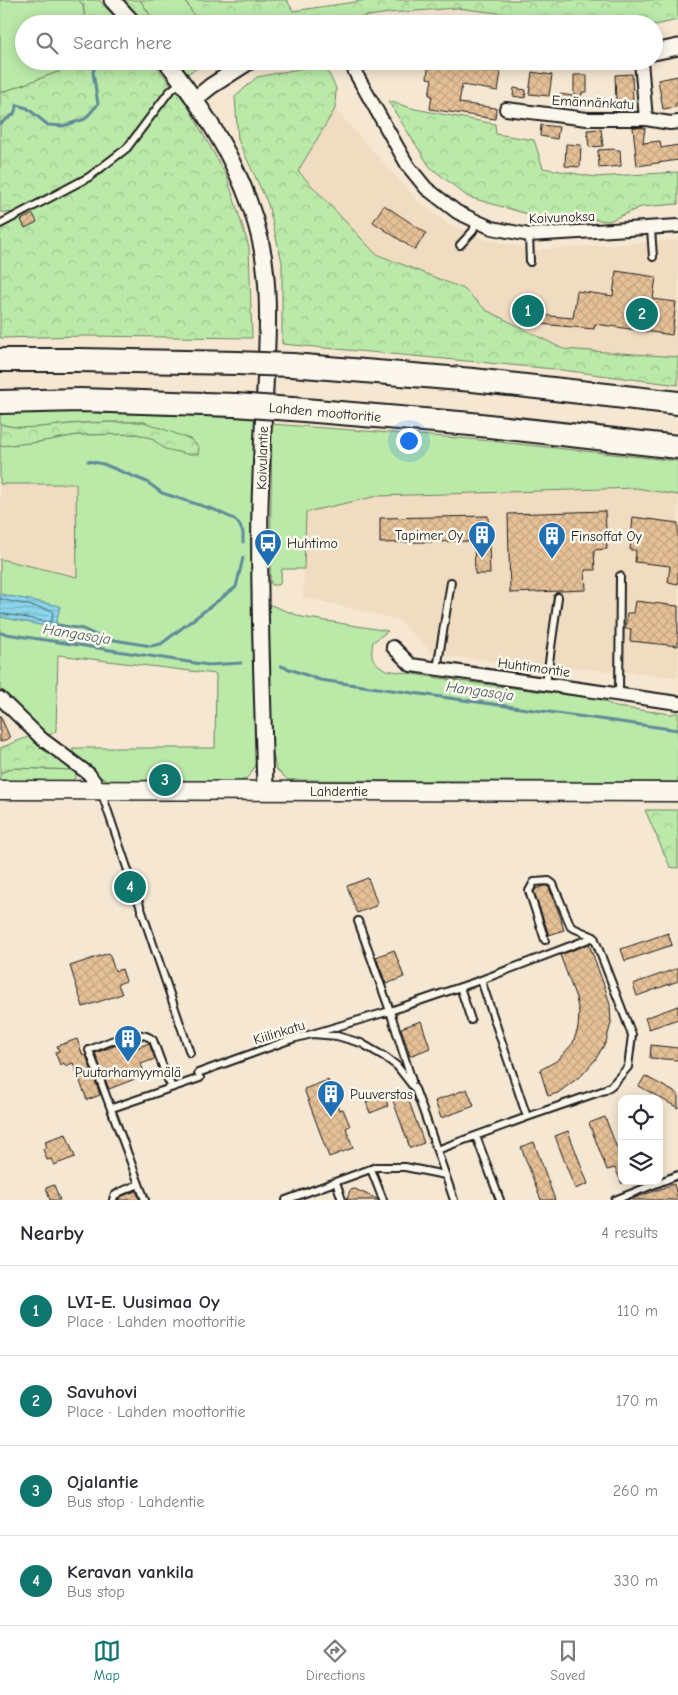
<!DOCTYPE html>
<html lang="en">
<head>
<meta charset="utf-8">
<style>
	:root { --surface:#fff; --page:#f2f2f3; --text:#2b2b33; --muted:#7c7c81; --line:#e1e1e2; --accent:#0f766e }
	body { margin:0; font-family:"Comic Neue",sans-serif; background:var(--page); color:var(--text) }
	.controls { position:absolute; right:15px; bottom:15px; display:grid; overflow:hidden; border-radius:10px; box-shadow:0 2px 12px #0003 }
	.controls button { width:45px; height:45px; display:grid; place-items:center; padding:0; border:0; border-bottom:1px solid var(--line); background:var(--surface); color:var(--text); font:25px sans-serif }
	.you { position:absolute; left:408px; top:440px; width:18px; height:18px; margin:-12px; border:4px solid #fff; border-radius:50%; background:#1a73e8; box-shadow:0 0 0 8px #1a73e833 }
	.badge { display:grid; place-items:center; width:32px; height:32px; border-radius:50%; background:var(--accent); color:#fff; font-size:16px; font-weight:700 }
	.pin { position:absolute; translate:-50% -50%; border:2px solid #fff; box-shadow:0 1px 5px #0006 }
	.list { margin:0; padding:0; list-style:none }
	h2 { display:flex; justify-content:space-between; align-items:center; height:65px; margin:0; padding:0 20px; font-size:21px }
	h2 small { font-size:16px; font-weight:400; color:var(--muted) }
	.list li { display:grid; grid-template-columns:32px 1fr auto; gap:15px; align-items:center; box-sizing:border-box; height:90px; padding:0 20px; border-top:1px solid var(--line) }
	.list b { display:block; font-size:19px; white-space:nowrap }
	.list p { margin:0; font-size:16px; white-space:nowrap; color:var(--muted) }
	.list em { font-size:16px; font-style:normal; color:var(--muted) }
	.icon { flex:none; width:28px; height:28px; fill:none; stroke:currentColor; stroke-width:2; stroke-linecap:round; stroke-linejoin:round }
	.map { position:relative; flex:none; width:678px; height:1200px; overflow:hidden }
	.search { position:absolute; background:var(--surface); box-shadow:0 2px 12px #0003; left:15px; right:15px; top:15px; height:55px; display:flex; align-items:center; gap:12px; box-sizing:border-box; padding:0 18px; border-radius:28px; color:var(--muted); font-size:19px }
	.sheet { height:425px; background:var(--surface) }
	nav { display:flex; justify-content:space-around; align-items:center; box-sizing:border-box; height:70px; border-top:1px solid var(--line); background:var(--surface); font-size:14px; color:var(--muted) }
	nav a { display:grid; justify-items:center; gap:2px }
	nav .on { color:var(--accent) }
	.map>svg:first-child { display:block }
	.built { fill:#f0dcc0 }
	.green { fill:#bae9a8; stroke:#6b8262 }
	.forest { fill:url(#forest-crowns); stroke:#6b8262 }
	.water { fill:url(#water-rules); stroke:#5f8b98 }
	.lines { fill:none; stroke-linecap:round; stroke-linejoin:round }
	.shore { stroke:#48666f; stroke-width:1 }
	.stream { stroke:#5f8b98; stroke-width:3 }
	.building { fill:url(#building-cross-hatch); stroke:#1c1c1c }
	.service-casing { stroke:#1c1c1c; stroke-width:10 }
	.minor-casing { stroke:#1c1c1c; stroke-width:16 }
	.tertiary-casing { stroke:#1c1c1c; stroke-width:19 }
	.secondary-casing { stroke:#1c1c1c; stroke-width:21 }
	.motorway-casing { stroke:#1c1c1c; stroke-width:26 }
	.service { stroke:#fbf7ec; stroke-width:6 }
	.minor { stroke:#fbf7ec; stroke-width:12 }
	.tertiary { stroke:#fbf7ec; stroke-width:15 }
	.secondary { stroke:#fbf7ec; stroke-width:18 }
	.motorway { stroke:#fbf7ec; stroke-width:22 }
	.motorway-bridge-casing { stroke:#1c1c1c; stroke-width:26; stroke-linecap:butt }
	.motorway-bridge { stroke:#fbf7ec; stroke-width:22 }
	.labels { text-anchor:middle; stroke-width:5; stroke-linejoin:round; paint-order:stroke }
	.street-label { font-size:14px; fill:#1c1c1c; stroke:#fbf7ec }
	.poi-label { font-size:14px; fill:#1c1c1c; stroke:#fbf7ec; text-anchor:start }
	.water-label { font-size:15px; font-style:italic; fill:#435d64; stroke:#fbf7ec }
</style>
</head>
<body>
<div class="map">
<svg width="678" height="1200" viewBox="0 0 678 1200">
	<defs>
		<pattern id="forest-crowns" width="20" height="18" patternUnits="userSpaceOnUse" patternTransform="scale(1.25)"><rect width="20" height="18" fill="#bae9a8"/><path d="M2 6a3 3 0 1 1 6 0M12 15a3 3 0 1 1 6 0" fill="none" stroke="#9fc790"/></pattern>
		<pattern id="water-rules" width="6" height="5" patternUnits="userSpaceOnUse" patternTransform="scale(1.25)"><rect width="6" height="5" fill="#8bd5eb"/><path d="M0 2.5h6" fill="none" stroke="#77b6c9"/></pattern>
		<pattern id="building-cross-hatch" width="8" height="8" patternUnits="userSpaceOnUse" patternTransform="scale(1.25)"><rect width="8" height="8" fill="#e6c197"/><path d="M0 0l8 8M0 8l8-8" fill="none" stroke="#c5a582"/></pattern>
	</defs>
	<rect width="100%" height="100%" fill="#f5e7d2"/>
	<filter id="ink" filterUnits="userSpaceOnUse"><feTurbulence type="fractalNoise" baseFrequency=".02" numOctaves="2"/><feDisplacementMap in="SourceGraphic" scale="10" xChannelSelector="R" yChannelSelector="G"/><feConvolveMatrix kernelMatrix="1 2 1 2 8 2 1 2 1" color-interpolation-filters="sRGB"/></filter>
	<g filter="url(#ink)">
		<path class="built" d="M335,109l83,92 30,23 38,16 50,10 142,-10v117l-115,-8 -77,-39 -22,-21 -88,-35 -78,-83z
			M0,484h76l1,93 -77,-18z
			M636,488l42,7v182l-244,-22 -35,-35 -96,-23 3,-85 72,-16z"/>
		<path class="green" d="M0,0h78l5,5 3,19h-62v37h47l-13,11 -58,21z
			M140,0h45l14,24h-43z
			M180,61h29l-22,13z
			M77,412l181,6 -1,333c-1,11 -2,23 -14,29 -19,9 -62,-3 -85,-1 -18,1 -35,7 -53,0 -12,-4 -23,-18 -32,-27v-4h142l1,-74 -158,-19 -2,76 -8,5 -48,-42v-135l77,18 -1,-93h-76v-38l38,-4 39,-7 60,-1 14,4 14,11 -21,-27c-25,0 -50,0 -74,2 -24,2 -46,7 -70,0v-11z
			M272,424l199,15 207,22v34l-42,-7 -258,8 -72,16 -2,57h-22l-2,15 -2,1h-6l-2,-4z
			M268,604l34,13 86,14 -15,11c-3,16 -1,19 13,28l73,11 140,18 17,8 56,7 6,-2v70l-390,-2 -12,-11 -4,-20z
			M13,768l64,2 -1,6 -4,6h-72v-9z"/>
		<path class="forest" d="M78,0h21l23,24h-36l-3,-19z
			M123,0h17l16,24h-12z
			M185,0h102l6,11 75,-11h310v20l-23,5 -1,-1 -85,-2 -112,-14 -68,5 -72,11h-118z
			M71,61h81l34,42 41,74 22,70 3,91 -167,-2 -85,2v-109l29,-15 -29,-2v-119l58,-21z
			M324,64l12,24 -1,21 -37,62 78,83 88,35 22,21 77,39 115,8v28l-124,-16 -272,-25v-82l-14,-58 -30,-64 -3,-43 22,-20z
			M388,101l27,8 80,15 1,10 38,6 9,28 52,9 83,-5v32l-37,3 -32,14 -78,-6 -63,-18 -38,-30z
			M144,422l46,17 9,8 -1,7h-11l-22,-5 -14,-11 -14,-4 -60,1 -39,7 -38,4v-22c24,7 46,2 70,0 24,-2 49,-2 74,-2z
			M33,735l44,35 -64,-2 -13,5v-25z
			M645,810h33v58l-8,-1z"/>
		<path class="water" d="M0,594l60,12 -5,22 -55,-11z"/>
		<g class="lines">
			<path class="shore" d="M0,599l51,11 2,2 -1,8 -3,2 -49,-9"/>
			<path class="stream" d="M0,124l14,-10 3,-9 10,3 21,17 15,1 22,-7 13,-15 -5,-32 4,-11
				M88,461l15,3 44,18 15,11 53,17 19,9 5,5 4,8v10
				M52,624l31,5 19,9 49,8 10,-2 75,-57 7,-29
				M0,633l208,32 33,-2
				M281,666l39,14 358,50"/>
		</g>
		<path class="building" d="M429,61h15l57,11 -3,19 -36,-6 -3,18 37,5 -1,11 -65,-10 2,-14h-3l3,-16 -5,-1z
			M532,72l20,3 -3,21 -20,-2z
			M632,74l1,28 -17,1 -1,-28z
			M574,75h13v17h-5v3h-8z
			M678,76v27h-2v4l-13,2 -5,-29z
			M514,88l12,2 -1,8 -12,-2z
			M559,94l14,2 -1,9 -14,-2z
			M541,125l18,2 -2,12 -17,-3z
			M633,127l12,1 -2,15 17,-2 1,7 17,-3v15l-41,6z
			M601,129l2,17 -14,1 -2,-17z
			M566,144l15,1 -1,22 -15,-1z
			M615,149v1h5l1,16 -22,2 -1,-18z
			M384,205l42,28 -11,17 -42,-28z
			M33,214l4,8 -12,6 -4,-8z
			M616,271l40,6 -3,22 23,3 -4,33 -77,-11 -1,5 -64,-6 -2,4 -10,-4 1,-4 -6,-4 9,-14 3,2 2,-4 11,3 -1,5h4l-2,8 34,3 4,-27 36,5z
			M605,511l2,38 -13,1 1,20h-10l1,20 -76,3 -2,-79z
			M488,516l2,58h-15l-1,-33 -94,2v-25z
			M633,517l45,6v61l-10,-2 2,-16 -35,-4 1,-12h-6z
			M635,601l43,5v40l-48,-5 1,-12h-6l2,-16h6z
			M0,715l10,23 -10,4z
			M368,878l10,27 -21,8 -10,-27z
			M543,886h5l3,7 11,28h-1l3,9 -15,5 -15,-43 2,-3z
			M668,933l4,12 -47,16 -4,-12z
			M589,944l17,47 4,14 1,18 -5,19 -11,18 -12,14 -25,19 -10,3 -8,-26 18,-10 15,-17 5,-15 1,-16 -3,-14 -16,-43z
			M394,950l10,27 -18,7 -10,-27z
			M109,953l6,18 7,-2 4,12 -8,3 4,10 -39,13 -13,-41z
			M678,968v13l-41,15 -4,-12z
			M678,1006v13l-29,10 -4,-11z
			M421,1021l9,27 -20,8 -9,-28z
			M77,1039l6,17 3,-1 13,37 1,3 -13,5 -14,-37 -8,3 -1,-3 -4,2 -5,-13 4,-1 -2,-5z
			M131,1040h2l3,8 13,-5 6,16 -14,5 4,11 -36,14 -14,-36z
			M651,1045l27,3v12l-28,-2z
			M645,1076l33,18v14l-39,-22z
			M328,1080l11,30 4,-1 7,17 -4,2 7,20 -24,9 -25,-68z
			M467,1089l7,17 -33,12 -6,-17z
			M406,1093l18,50 -14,5 -18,-50z
			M385,1096l3,10 -18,7 -4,-11z
			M605,1117l17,44v23l-7,-16 -8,2 -18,-47z
			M568,1131l20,53 -13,5 -20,-53z
			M66,1134l9,23 -21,8 -3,-6 -4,1 -4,-11 4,-1 -2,-7z
			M534,1142l21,58h-14l-20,-53z
			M674,1184l4,16h-47l1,-1z
			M54,1185l6,15h-10l-4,-12z
			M355,1189l22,10 1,1h-31l3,-10z
			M136,1191l4,9h-22l4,-4z"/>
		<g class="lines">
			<defs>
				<path id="service" d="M0,224l89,-47 38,-29 42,-56 12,-10
					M651,229l2,28
					M529,235l1,27
					M460,245l13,-14 3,-10
					M437,669l14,-87
					M546,684l12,-87
					M619,695l1,-119
					M101,791l89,262
					M358,921l32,90 22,70
					M481,980l46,137
					M460,987l11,33
					M312,1034l78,-23 91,-31 113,-43 -23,-10 -18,-43 -4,-3 -15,1 -5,9 16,49
					M198,1073l94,-34 20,-5 25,2 24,7 24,14 12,9 18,23 9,24 30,87
					M112,1108l88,-30
					M476,1136l24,64
					M437,1150l90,-33 78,-27 7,-5 16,-18 4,-32 -38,-98
					M371,1169l12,31
					M336,1182l6,18
					M113,1200l1,-4 6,-4 19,-8
					M145,1200l-56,-150c17,-6 48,-24 64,-10l14,38 5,9
					M286,1200l90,-33h29l40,8
					M615,1200l63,-25"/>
				<path id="minor" d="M350,61l6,13 52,92 18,22 31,24 19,9 16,7 37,7 149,-9
					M641,61l5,58
					M506,109l81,10h59l24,4 8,-1
					M393,647l18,18 267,38
					M0,698l42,41 47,35 11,16"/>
				<path id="tertiary" d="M112,0l22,24
					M654,52l24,-5
					M166,61c46,58 87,125 98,199 6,42 3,86 1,129 -2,39 -4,78 -5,117 -2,95 3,190 5,285
					M195,99l16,-13 39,-25"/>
				<g id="secondary">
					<path id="s1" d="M0,790l678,2"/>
				</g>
				<path id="motorway" d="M0,360h79l158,3
					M292,365l181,15 205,23
					M0,402l80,-2 155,5
					M292,409l179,15 207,23"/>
			</defs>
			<use href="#service" class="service-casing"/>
			<use href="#minor" class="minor-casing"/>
			<use href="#tertiary" class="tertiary-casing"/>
			<use href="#secondary" class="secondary-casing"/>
			<use href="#motorway" class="motorway-casing"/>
			<use href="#service" class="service"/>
			<use href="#minor" class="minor"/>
			<use href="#tertiary" class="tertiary"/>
			<use href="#secondary" class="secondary"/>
			<use href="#motorway" class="motorway"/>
			<defs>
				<path id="motorway-bridge" d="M237,363l55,2
					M235,405l57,4"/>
			</defs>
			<use href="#motorway-bridge" class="motorway-bridge-casing"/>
			<use href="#motorway-bridge" class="motorway-bridge"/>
		</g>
	</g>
	<defs>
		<symbol id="building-pin" viewBox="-11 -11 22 30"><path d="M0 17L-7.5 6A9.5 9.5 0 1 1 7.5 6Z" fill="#1f6fb2" stroke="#fbf7ec"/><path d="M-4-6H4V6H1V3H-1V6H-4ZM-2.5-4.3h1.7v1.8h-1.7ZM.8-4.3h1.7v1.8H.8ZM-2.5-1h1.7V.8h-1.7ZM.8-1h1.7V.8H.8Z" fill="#fff"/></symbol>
		<symbol id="bus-pin" viewBox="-11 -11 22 30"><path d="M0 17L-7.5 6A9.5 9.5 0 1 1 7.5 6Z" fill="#1f6fb2" stroke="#fbf7ec"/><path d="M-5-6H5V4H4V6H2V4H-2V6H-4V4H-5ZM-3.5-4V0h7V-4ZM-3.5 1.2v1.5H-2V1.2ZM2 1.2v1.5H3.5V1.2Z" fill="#fff"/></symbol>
	</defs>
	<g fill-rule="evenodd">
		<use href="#building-pin" x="466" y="519" width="32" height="43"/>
		<use href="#building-pin" x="536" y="520" width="32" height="43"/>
		<use href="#bus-pin" x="252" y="527" width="32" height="43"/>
		<use href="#building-pin" x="112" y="1023" width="32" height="43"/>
		<use href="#building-pin" x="315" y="1078" width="32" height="43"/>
	</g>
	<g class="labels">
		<g class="street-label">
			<text transform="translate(593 102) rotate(3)" y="5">Emännänkatu</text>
			<text transform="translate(562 217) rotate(-2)" y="5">Koivunoksa</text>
			<text transform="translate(325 412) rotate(5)" y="5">Lahden moottoritie</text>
			<text transform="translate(262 458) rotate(-88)" y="5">Koivulantie</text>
			<text transform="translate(534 667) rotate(8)" y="5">Huhtimontie</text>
			<text dy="5" stroke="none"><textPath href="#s1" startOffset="339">Lahdentie</textPath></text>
			<text transform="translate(279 1032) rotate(-17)" y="5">Kiilinkatu</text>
		</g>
		<g class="poi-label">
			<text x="463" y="540" text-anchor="end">Tapimer Oy</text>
			<text x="571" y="541">Finsoffat Oy</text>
			<text x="287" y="548">Huhtimo</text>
			<text x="128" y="1077" text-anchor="middle">Puutarhamyymälä</text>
			<text x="350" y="1099">Puuverstas</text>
		</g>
		<g class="water-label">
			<text transform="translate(77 634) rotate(9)" y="5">Hangasoja</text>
			<text transform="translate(480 691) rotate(8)" y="5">Hangasoja</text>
		</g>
	</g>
</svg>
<div class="controls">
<button><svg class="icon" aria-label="locate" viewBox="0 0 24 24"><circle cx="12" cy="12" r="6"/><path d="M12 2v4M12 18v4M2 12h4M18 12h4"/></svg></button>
<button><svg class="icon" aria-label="layers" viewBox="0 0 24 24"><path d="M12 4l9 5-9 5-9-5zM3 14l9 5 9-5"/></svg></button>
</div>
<div class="you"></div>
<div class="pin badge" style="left:528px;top:311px">1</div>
<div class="pin badge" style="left:642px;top:314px">2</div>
<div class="pin badge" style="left:165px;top:780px">3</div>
<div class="pin badge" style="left:130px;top:887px">4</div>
<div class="search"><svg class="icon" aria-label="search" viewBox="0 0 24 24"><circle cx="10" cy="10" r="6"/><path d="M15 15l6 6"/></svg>Search here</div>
</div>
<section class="sheet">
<h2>Nearby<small>4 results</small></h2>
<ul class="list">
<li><span class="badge">1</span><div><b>LVI-E. Uusimaa Oy</b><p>Place · Lahden moottoritie</p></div><em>110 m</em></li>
<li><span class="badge">2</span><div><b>Savuhovi</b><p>Place · Lahden moottoritie</p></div><em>170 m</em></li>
<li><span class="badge">3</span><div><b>Ojalantie</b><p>Bus stop · Lahdentie</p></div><em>260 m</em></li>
<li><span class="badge">4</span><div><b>Keravan vankila</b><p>Bus stop</p></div><em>330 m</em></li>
</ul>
</section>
<nav>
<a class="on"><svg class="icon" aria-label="map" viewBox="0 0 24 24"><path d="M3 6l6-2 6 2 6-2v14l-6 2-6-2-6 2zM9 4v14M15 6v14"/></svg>Map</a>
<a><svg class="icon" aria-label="directions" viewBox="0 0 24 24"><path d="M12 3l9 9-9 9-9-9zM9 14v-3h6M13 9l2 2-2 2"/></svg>Directions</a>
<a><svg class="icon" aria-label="saved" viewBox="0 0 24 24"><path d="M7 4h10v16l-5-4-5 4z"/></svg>Saved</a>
</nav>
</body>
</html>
